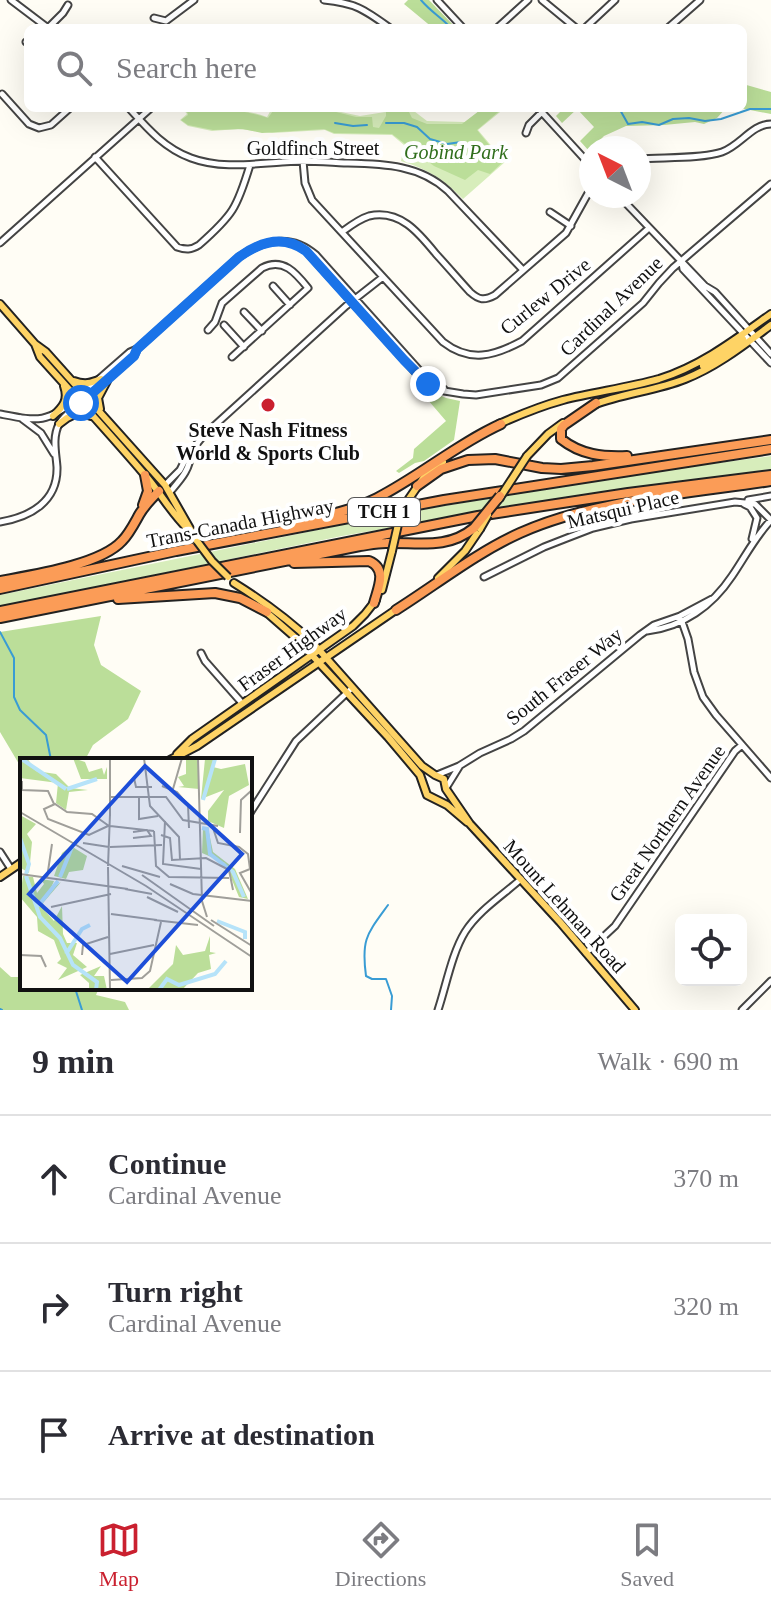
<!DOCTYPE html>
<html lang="en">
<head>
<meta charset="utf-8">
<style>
	:root { --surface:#fff; --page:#f7f7f7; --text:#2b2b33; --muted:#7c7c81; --line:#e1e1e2; --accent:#ca202f }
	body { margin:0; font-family:"Times New Roman",serif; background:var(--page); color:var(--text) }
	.controls { position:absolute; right:24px; bottom:24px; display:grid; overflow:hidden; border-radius:12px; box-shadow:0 8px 32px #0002 }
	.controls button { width:72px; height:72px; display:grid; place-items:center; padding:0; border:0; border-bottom:2px solid var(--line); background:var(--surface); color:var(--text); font:40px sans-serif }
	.compass { position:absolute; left:579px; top:136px; width:72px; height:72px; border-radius:50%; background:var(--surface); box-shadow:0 8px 32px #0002; rotate:318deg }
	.stop { position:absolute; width:24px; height:24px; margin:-18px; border:6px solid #1a73e8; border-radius:50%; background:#fff }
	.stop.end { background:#1a73e8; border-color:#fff; box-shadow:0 2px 8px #0008 }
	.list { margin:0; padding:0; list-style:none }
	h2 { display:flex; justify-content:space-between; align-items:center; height:104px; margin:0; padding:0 32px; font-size:34px }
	h2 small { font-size:26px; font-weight:400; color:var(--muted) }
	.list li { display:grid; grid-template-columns:52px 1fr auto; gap:24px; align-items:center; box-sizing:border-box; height:128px; padding:0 32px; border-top:2px solid var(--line) }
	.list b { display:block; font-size:30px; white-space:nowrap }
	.list p { margin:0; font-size:26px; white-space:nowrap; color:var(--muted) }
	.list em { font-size:26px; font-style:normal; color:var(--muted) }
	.icon { flex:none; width:44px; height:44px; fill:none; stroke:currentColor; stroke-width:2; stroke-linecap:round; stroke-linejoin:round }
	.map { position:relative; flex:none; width:771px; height:1010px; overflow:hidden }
	.search { position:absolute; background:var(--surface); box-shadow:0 8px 32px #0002; left:24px; right:24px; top:24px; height:88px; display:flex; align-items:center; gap:20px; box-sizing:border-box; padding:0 28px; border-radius:12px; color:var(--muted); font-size:30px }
	.sheet { height:488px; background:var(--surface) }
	nav { display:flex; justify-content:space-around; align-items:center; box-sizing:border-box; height:112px; border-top:2px solid var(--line); background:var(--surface); font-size:22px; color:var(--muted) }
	nav a { display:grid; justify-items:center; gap:4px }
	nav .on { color:var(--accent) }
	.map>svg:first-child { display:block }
	.green { fill:#d7edbb }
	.forest { fill:#bbde99 }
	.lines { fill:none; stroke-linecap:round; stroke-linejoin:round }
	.stream { stroke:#399cd4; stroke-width:2 }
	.minor-casing { stroke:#444; stroke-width:9 }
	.major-casing { stroke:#222; stroke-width:10 }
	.highway-casing { stroke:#222; stroke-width:12 }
	.minor { stroke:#fff; stroke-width:5 }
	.major { stroke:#fed365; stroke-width:6 }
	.highway { stroke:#fb9c57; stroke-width:8 }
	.major-bridge-casing { stroke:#222; stroke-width:10; stroke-linecap:butt }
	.highway-bridge-casing { stroke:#222; stroke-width:12; stroke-linecap:butt }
	.major-bridge { stroke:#fed365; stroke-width:6 }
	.highway-bridge { stroke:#fb9c57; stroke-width:8 }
	.route { stroke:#1a73e8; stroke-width:10 }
	.poi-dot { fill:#ca202f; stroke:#fff; stroke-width:3 }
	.labels { text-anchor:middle; stroke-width:8; stroke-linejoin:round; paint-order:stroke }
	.shield { fill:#fff; stroke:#585858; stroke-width:2 }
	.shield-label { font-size:18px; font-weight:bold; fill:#111 }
	.street-label { font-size:20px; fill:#111; stroke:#fff }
	.park-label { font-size:20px; font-style:italic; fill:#306e1c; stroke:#fff }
	.poi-label { font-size:20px; font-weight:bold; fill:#111; stroke:#fff }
	.inset-river { fill:none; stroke:#b6e3f9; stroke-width:4 }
	.inset-road { fill:none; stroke:#a09f9a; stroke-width:2 }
	.view { fill:#1d4ed8; fill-opacity:0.15; stroke:#1d4ed8; stroke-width:4 }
	.inset-edge { fill:none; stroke:#111; stroke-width:4 }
</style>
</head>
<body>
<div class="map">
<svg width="771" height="1010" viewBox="0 0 771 1010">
	<rect width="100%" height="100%" fill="#fffdf5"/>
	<path class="green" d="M182,108c30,0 57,-1 85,9l5,-9h50l38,8 50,-8 17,13 38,1 18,-14h22l-27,22 27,32 -42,37c-21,-21 -34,-29 -62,-38l3,-16 -12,-10 -58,-1 -9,-4 -53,3 -34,-4 -26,2 -24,-5 -8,-6 7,-6z
		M771,456v13l-290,43 -139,24 -342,71v-12l385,-79 256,-43z"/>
	<path class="forest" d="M408,0h21l27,28h-23l-29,-24z
		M743,84l28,8v22l-31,-6h3z
		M186,108c29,0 54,1 82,10l7,-10h45l36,9h16l1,10 6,1 7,-12v-5l21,-3 5,10 15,6h35l21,-16h20l-26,22 26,32 -13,12 -12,-4 -13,10 -31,-14 -42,-32 -58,-1 -10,-4 -62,4 -19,-4 -30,1 -25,-5 -7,-5 7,-5z
		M564,108h162l-9,10 -13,6 -9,-2 -31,3 -38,1 -22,10 -15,15 -9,-10 14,-14 -17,-18 -15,14 -6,-7z
		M427,389l19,9 14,3 -6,39 -30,21 -9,2 -16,10 -3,-2 17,-13 1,-9 32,-28 -24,-28z
		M101,616l-7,29 7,20 40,26 -13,28 -35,26 -8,15h-63v9l-22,-37v-100z
		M0,967l11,10h11v11h77l-3,7 29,7 4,8h-129z"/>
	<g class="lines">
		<path class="stream" d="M421,0c9,11 21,18 30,28
			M619,108l9,16 14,-2 17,3 14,-6 16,-1 16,3 16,-2 29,-10h21
			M335,123l18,3 14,-1
			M386,123h18l13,4 13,12 17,5 14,-2
			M0,632l14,26v39l6,13 26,25 5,25
			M388,905c-21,29 -27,34 -22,71l6,3h14l6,17 -1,14
			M75,988l7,22
			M0,1009l2,1"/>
		<defs>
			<path id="minor" d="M11,0l37,28
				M324,0c32,3 41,10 66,28
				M437,0l26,28
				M542,0l34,28
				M154,18l12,3 28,-21
				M48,28l15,-15 5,-8
				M497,28l31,-28
				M585,28l30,-28
				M668,28l32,-28
				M26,42l2,-1
				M2,94l27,30 10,4 12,-3 19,-17
				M129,108c18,20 35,40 62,50 29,11 61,6 91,4 21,-2 42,0 62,1 38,1 75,1 104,28l75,79
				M538,108l53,58
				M526,133l3,-8 13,-13
				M95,157l82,90c9,3 14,3 22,-2 34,-30 38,-37 51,-80
				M639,159c22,-2 63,0 83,-7 18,-6 30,-28 49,-28
				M303,161l2,22 7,17 131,142c27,21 51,14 79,-1l127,-113
				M619,196l86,90 10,6 56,62
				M550,212l21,14
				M342,232c8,-6 17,-13 27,-16 31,-7 50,17 67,38 12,13 23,26 34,38 9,8 14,9 25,3l71,-62 25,-45
				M0,243l151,-135
				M297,244l9,7 110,122 22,17 25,4 13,1 65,-10 17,-7 85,-75 16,-20 14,-15 98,-84
				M682,263l1,6 88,94
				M273,286l17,19
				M244,312l18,19
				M224,325l20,22
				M208,330l7,-8 7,-19 40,-35c21,-11 34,5 46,20l-76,69
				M83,393l47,-41 7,-3 102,-92c24,-17 52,-24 77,-2l103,115 12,11 13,8
				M87,397l47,-41 3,-6
				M0,414c37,7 47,10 77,-16
				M21,418l20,15 13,21
				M165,485l15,-15 7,-14 17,-21 142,-129 37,-29
				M170,492c11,-13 20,-22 21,-40
				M748,500l23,-4
				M744,504l6,3 7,11 -5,21
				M0,522c30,-5 58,-20 57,-55 -1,-14 -5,-29 2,-43 5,-9 15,-15 22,-21
				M484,577l60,-30 23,-9 26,-10 38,-9 104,-17 20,2 16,16
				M680,616l8,23 6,33 9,25 13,18 55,63
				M647,631c36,-4 65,-25 85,-55 13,-19 23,-39 39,-56
				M201,653l4,8 37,42
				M437,775l22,-9 21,-13 31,-14 13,-8 116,-96 14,-10 26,-9 32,-17
				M446,788l13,-21
				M250,813l46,-72 56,-53
				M0,852l11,17
				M586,953l29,-27 120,-175 7,-6
				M438,1010c8,-24 14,-57 27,-78 13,-21 38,-37 56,-53
				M742,1010l29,-29"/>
			<path id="major" d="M0,304l35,40 11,8 119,133 32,56
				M35,344l5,13c35,39 71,78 105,118 15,17 26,38 43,54
				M703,366l40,-27
				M74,381c11,4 17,2 27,-2
				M593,405c30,-12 62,-14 92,-26 31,-12 59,-34 86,-54
				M100,409l-2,-11 9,-17
				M53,416c10,-9 16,-16 11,-30
				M59,424l8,-6 12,-6 12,4
				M499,424c20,-9 42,-18 64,-24 31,-8 64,-12 96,-21 42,-13 77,-40 112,-65
				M527,456l21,-22 15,-11
				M406,503l18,-26 19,-15
				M438,578l27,-27 15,-22
				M234,583c29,18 55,37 79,60l109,123 13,9 9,4 2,10 24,35 90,98 75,88
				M382,590l10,-39
				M265,611l32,28 91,98 32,38 7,20 20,10 20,17
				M177,754l15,-15 161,-113 12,-12 11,-14
				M170,760l27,-14 200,-137
				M0,877l22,-15"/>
			<path id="highway" d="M596,403l-32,22 -3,4v10c20,16 42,18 66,17
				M417,486l24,-17 27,-9 27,-1 47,9 19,1 32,-3 178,-26
				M143,505l5,-14 -3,-16
				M286,525c30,-7 63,-13 91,-27 43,-22 80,-54 124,-74
				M294,563l75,-2c19,8 9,27 5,42
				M0,581c32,-6 100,-16 122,-40 7,-7 12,-17 17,-26 5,-9 12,-16 20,-24
				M0,589l176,-38 268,-51 327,-51
				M118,599l97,-6 25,5 27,14
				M396,610c41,-26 80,-57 124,-77 73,-33 172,-40 251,-52
				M0,611l478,-95 150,-23 143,-18
				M0,618l360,-72c8,-1 17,-3 26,-3 32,-1 61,7 88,-15"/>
		</defs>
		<use href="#minor" class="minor-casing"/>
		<use href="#major" class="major-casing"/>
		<use href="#highway" class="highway-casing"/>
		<use href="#minor" class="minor"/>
		<use href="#major" class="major"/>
		<use href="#highway" class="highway"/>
		<defs>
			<path id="major-bridge" d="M499,499l28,-43
				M480,529l8,-14
				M197,541l15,20 16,16
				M392,551l7,-31 7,-17"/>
			<path id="highway-bridge" d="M474,528l26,-32"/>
		</defs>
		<use href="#major-bridge" class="major-bridge-casing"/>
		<use href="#highway-bridge" class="highway-bridge-casing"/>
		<use href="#major-bridge" class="major-bridge"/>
		<use href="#highway-bridge" class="highway-bridge"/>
	</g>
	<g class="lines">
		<path class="route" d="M81,403l53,-47 3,-7 102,-92c21,-15 44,-23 67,-6l98,109 24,24"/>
	</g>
	<circle class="poi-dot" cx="268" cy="405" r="8"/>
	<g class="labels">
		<rect class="shield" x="348" y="498" width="72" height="28" rx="6"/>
		<g class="shield-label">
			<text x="384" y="518">TCH 1</text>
		</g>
		<g class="street-label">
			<text x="313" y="155">Goldfinch Street</text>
			<text transform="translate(545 296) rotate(-39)" y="7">Curlew Drive</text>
			<text transform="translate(611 306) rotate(-44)" y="7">Cardinal Avenue</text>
			<text transform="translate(623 509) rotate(-13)" y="7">Matsqui Place</text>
			<text transform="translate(240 523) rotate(-11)" y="7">Trans-Canada Highway</text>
			<text transform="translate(292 649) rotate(-36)" y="7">Fraser Highway</text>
			<text transform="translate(564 676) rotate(-39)" y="7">South Fraser Way</text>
			<text transform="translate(667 823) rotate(-55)" y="7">Great Northern Avenue</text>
			<text transform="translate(565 906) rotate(48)" y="7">Mount Lehman Road</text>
		</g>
		<g class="park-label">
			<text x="456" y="159">Gobind Park</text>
		</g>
		<g class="poi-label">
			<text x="268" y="437">Steve Nash Fitness<tspan x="268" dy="23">World &amp; Sports Club</tspan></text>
		</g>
	</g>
	<g transform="translate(20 758)">
		<rect width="232" height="232" fill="#fffdf5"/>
		<path d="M0,0h7l9,13 20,3 14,14 18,2 -19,2 -3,18 -10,-7 2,-20 -38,-5zM53,0l12,4 4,10 13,-4 2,7 3,-8v12h-26zM166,0h12l1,31 -21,-2 6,-1 -6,-9 8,-3zM185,1h11l-3,8 8,2 24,-5 4,21 -20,11 -5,32 -16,-7v-10l16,-21 -23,9zM0,57l16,9 -9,10 5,8 -3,31 -8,-5zM183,70h5l5,24 22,17 13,30 -9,-2 -14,-34 -23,-10zM51,88l16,10 -4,14 -14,2 -3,7 -12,-3 8,-23zM3,118l10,1 4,16 7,-9 -3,-5 13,2 -4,9 11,-8 -18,21 2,8 9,10 8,-15 1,28 4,9h10l-4,12 14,12 -29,13 9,-12 -10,-5 4,-4 -7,-19 -16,-9 -1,-14 -17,-20zM190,178v16l6,1 -7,2 2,14 -13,4 -16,17h-35l26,-26 3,-19 7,10 22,-4zM81,208l-7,10h10l3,14h-18v-7l-9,-8z" fill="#bbde99"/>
		<path class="inset-river" d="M0,0l46,31M47,31l30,-10M183,42l12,-41M182,70l5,1 3,25 23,18 11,25M0,80l9,26 -3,10M6,118l14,41 20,21 13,27 24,17 -1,8M40,119l12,-30M18,148l20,-25M197,163l28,11v7M46,196l16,-25 8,-4M139,232l8,-11 12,6 36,-11 11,-13"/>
		<path class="inset-road" d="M64,0l57,1M90,0v58M124,0l6,48 29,31 1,23M178,0l4,143 5,16M114,20l2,9h16M2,23v9l26,1 6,13M142,28l15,6 11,13 1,23M153,31l9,-31M91,39h55l17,23 35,6M119,39v22l19,-3M0,54l126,74 106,71M145,63l-2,43 38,5M88,68l-19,9 -41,-16 -4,-10 11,-5 12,8 25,2 17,12M90,68l44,5M193,70l5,15 21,4 9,7 2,15M134,73l2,35 13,11 60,1M113,74l14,-2 4,6 -18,2M220,75l1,-33 11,-10M141,77l9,3 2,22 34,-2 23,12 4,20M63,85l26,4M90,89l52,-2M88,108l2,-52M102,108l38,11M88,109l2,123M230,111l-10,4 12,21M0,116l108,15M122,117l72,51M27,120l5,-34M150,126l23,10 59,7M105,131l27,5M127,139l31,15M31,149l60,-13M91,156l46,6M134,162l44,5M191,162l41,26M90,196l44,-9M0,197l21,1 5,11M62,197l1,-10 25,-8M91,222l31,-2 8,-7 11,-49"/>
		<path class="view" d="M125,8l97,88 -115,128 -98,-88z"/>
		<rect width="232" height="232" class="inset-edge"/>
	</g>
</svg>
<div class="controls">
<button><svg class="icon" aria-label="locate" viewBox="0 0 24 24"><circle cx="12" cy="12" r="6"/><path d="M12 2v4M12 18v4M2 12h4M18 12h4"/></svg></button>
</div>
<svg class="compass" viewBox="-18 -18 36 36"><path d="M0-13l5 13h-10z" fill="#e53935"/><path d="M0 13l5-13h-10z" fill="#7c7c81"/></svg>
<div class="stop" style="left:81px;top:403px"></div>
<div class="stop end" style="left:428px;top:384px"></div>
<div class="search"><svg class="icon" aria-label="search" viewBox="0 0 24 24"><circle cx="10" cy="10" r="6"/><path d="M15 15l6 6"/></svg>Search here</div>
</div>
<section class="sheet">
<h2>9 min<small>Walk · 690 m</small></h2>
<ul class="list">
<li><svg class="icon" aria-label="ahead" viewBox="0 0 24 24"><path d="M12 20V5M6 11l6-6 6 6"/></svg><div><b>Continue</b><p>Cardinal Avenue</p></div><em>370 m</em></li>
<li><svg class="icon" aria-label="right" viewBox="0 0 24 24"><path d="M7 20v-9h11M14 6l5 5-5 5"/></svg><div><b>Turn right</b><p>Cardinal Avenue</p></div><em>320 m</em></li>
<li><svg class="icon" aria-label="arrive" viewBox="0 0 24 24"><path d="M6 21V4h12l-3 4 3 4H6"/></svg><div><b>Arrive at destination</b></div></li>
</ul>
</section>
<nav>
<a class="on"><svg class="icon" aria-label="map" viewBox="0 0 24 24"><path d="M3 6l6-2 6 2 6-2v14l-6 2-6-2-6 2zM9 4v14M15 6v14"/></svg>Map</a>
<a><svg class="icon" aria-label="directions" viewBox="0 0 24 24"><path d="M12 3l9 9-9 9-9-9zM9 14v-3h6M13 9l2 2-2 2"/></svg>Directions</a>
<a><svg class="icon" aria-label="saved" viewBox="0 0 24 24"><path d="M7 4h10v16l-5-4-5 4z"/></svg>Saved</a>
</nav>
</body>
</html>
